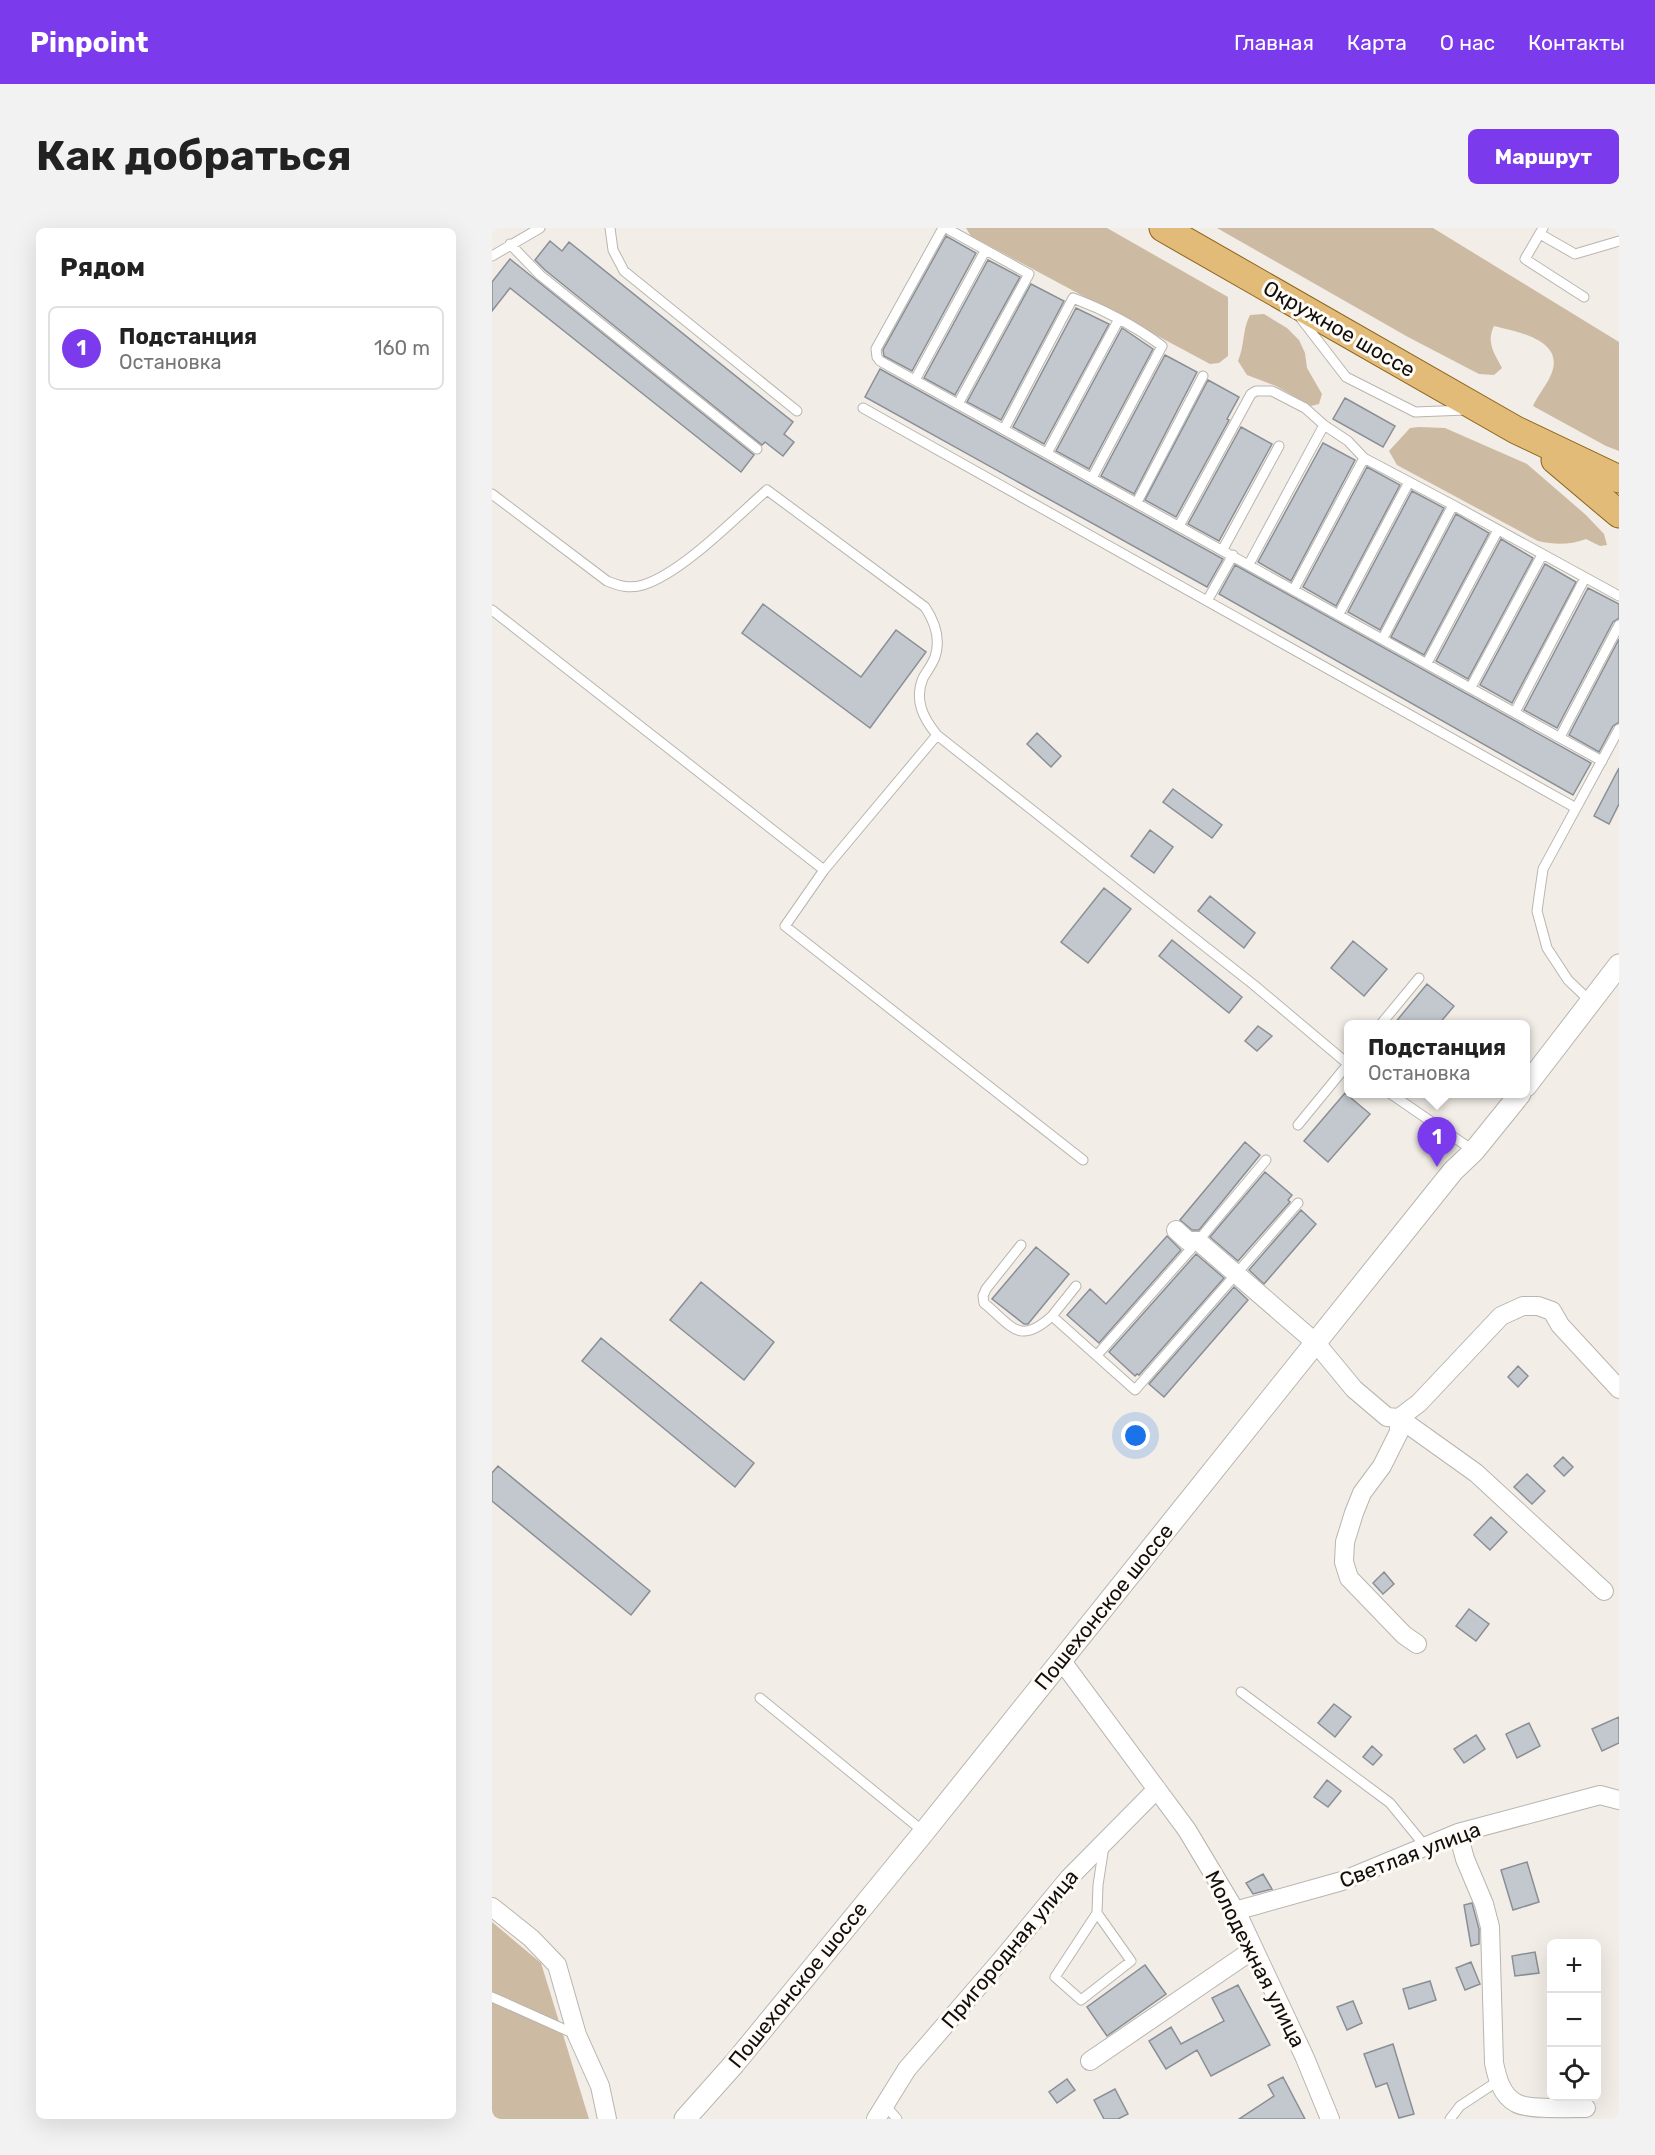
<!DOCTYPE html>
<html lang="ru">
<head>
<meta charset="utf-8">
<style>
	:root { --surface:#fff; --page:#f2f2f2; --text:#222; --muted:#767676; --line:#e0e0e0; --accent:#7c3aed }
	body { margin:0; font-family:Rubik,sans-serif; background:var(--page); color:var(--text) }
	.controls { position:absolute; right:18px; bottom:18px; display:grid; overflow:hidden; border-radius:9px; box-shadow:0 6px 24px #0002 }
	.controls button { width:54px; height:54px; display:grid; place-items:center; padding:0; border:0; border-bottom:2px solid var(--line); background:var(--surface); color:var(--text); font:30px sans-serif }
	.you { position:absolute; left:644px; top:1208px; width:21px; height:21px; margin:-15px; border:4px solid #fff; border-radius:50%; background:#1a73e8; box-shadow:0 0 0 9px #1a73e833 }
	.badge { display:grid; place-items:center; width:39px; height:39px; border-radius:50%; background:var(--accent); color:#fff; font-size:20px; font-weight:700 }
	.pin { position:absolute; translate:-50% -50px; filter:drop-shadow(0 2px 3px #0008) }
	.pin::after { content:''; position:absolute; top:32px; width:21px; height:18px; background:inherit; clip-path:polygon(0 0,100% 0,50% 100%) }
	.popup { position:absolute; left:852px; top:792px; width:186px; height:78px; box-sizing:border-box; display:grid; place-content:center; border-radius:9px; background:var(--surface); filter:drop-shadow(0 2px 4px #0005); font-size:20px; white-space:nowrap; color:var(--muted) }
	.popup b { font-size:22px; color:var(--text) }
	.popup::after { content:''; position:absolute; left:50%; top:100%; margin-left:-12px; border:12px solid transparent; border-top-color:var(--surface) }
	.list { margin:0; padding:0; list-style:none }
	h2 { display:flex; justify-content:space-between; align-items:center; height:78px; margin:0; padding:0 24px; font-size:26px }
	h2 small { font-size:20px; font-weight:400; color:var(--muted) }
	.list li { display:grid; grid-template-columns:39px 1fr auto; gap:18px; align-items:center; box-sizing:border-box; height:84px; margin:0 12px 12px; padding:0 12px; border:2px solid var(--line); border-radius:9px }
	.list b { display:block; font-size:22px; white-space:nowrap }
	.list p { margin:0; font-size:20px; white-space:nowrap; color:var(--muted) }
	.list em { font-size:20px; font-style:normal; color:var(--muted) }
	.icon { flex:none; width:33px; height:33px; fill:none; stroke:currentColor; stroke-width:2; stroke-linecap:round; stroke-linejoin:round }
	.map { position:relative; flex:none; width:1127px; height:1891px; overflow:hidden; border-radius:9px }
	header { display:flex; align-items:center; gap:36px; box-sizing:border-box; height:84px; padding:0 30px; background:var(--accent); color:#fff }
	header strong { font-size:28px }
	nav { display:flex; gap:33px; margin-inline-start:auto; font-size:21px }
	.intro { display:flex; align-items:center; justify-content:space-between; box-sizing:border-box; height:144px; padding:0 36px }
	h1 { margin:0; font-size:42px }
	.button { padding:15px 27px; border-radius:9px; background:var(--accent); color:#fff; font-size:21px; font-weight:700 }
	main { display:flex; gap:36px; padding:0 36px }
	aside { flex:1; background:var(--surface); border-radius:9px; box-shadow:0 6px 24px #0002 }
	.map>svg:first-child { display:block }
	.green { fill:#cdbaa2 }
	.building { fill:#c2c8ce; stroke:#8a8f95; stroke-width:1.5 }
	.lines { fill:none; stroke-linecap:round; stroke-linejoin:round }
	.service-casing { stroke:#b9b5af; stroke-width:11 }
	.minor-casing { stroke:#b9b5af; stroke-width:20 }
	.tertiary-casing { stroke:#b9b5af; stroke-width:23 }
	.primary-casing { stroke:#8c6219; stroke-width:29 }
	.service { stroke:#fff; stroke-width:9 }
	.minor { stroke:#fff; stroke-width:18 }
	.tertiary { stroke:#fff; stroke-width:21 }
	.primary { stroke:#e2bb79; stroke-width:27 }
	.labels { text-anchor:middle; stroke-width:6; stroke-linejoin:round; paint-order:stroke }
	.street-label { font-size:21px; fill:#100f0d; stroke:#fffbf6 }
</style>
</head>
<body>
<header>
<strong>Pinpoint</strong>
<nav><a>Главная</a><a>Карта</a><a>О нас</a><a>Контакты</a></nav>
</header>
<div class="intro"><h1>Как добраться</h1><a class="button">Маршрут</a></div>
<main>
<aside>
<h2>Рядом<small></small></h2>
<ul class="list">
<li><span class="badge">1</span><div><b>Подстанция</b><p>Остановка</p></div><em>160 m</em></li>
</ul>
</aside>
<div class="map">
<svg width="1127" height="1891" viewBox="0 0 1127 1891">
	<rect width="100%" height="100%" fill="#f2ede7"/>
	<path class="green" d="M474,0h141l121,69v59l-9,7 -9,1 -239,-128z
		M725,0h216l186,114v109l-13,-5 -73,-40c5,-11 12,-19 17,-29 18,-37 -32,-45 -56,-51 -8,16 0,27 8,42l-8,7 -15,-1 -71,-37z
		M772,86l23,14 12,12 6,13 2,15 15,26 -3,10 -8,2 -35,-20 -29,-11 -9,-14c7,-16 4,-31 12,-46z
		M927,199l26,1 82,36 59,51 18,19 3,11 -7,1 -14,-7c-17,6 -30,6 -48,2l-141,-76 -8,-14 21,-23z
		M0,1694l49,41 48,156h-97z"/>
	<path class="building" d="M454,8l30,17 -64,118 -28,-15 -1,-6z
		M58,13l12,10 7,-9 224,180 -9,12 10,8 -11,14 -18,-14 -3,3 -217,-175 -10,-10z
		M18,31l244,196 -13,17 -231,-184 -18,23v-29z
		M496,32l32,17 -65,118 -31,-17z
		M539,56l33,17 -63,119 -34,-18z
		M584,80l33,16 -65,120 -31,-17z
		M630,100l31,21 -64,120 -33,-18z
		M673,127l32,17 -63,122 -33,-18z
		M388,141l343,190 -16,28 -342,-190z
		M716,152l31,17 -12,22 2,1 -53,97 -31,-17z
		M853,170l50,28 -12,21 -50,-28z
		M749,199l31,17 -53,97 -31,-17z
		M831,215l32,17 -64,121 -33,-19z
		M875,239l33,18 -64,121 -33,-19z
		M920,263l32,17 -64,122 -32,-18z
		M964,286l33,19 -65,122 -33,-18z
		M1009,311l32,19 -65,121 -32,-18z
		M1053,336l31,18 -64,121 -32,-18z
		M743,337l356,198 -18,32 -354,-201z
		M1096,360l31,16v14l-6,4 -56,106 -33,-18z
		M271,376l98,73 35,-47 30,22 -56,76 -128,-95z
		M1127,411v83l-6,4 -14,26 -30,-17z
		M545,505l24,23 -10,11 -24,-23z
		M1127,540v36l-10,20 -15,-8z
		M681,561l49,36 -10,13 -49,-36z
		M658,602l23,17 -19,26 -23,-17z
		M612,660l27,21 -43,54 -27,-21z
		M718,668l45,37 -11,15 -46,-37z
		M680,712l70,57 -13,16 -70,-57z
		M861,713l34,28 -23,27 -33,-28z
		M935,756l27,22 -15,18h-45z
		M766,798l14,10 -15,15 -12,-10z
		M853,865l25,21 -42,48 -24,-21z
		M753,914l15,13 -61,75h-7l-12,-10z
		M773,944l27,23 -4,5 2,2 -52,59 -28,-24z
		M809,982l15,14 -52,60 -15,-14z
		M675,1008l14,14 -82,93 -32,-28 23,-26 16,15z
		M544,1019l33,27 -41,50h-4l-32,-25z
		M704,1026l28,24 -85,97 -2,-1 -2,2 -26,-24z
		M209,1054l73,60 -30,38 -74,-60z
		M742,1059l14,13 -84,97 -15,-13z
		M109,1110l153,125 -19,24 -153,-126z
		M1026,1138l10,10 -10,11 -10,-10z
		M1071,1229l10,10 -9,9 -10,-10z
		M6,1238l152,125 -19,24 -139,-114v-28z
		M1035,1246l18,17 -13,13 -18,-17z
		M999,1289l16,15 -17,18 -16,-15z
		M892,1344l10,12 -11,10 -10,-11z
		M977,1381l20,15 -13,17 -20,-15z
		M842,1476l17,13 -16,20 -17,-14z
		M1127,1489v26l-17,8 -10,-22z
		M1037,1495l11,23 -23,12 -11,-24z
		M984,1507l9,14 -21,14 -10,-14z
		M880,1518l10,9 -9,10 -10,-8z
		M835,1552l14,11 -13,16 -14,-10z
		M1035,1634l12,40 -26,8 -12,-40z
		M771,1646l9,15 -19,5 -7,-11z
		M980,1675l7,26v15l-8,2 -7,-41z
		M1043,1724l4,21 -24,3 -3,-20z
		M979,1734l9,22 -15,6 -9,-22z
		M653,1737l21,29 -59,42 -20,-29z
		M938,1753l6,19 -27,9 -6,-20z
		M746,1757l32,60 -59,31 -14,-26 -31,19 -17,-28 22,-14 10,17 43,-23 -12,-23z
		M861,1773l9,22 -15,7 -10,-23z
		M901,1816l21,70 -15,4 -12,-35 -11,4 -12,-33z
		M791,1849l22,42h-66l35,-23 -6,-11z
		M575,1851l8,11 -18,13 -8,-11z
		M623,1861l13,25 -10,5h-14l-10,-19z"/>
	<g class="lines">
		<defs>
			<path id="service" d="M118,0l3,22 11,21 173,140
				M451,0l-67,121 1,8 3,4 722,400
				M454,0l83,46 -71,130
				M1051,0l-18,31 59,38
				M1048,6l35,20 44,-13
				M18,16l30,31 217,174
				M0,28l48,-28
				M807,88l47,61 69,35 51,-2
				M423,152l70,-129
				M371,180l713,400
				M512,201l69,-131c32,12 62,28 89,48l-70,132
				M555,225l72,-134
				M0,266l115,87c12,5 23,8 36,4 39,-12 92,-67 124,-95l158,117c10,15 16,32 10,50 -3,8 -8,14 -12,21 -9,22 0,40 14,57
				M645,274l66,-126
				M687,298l72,-132 5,-3h16l33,17 19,17 24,16 16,17 89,47 166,91
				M731,321l56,-103
				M757,336l75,-139
				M802,361l70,-131
				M715,373l26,-46
				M0,382l332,260
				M847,386l70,-132
				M891,410l70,-133
				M935,435l71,-133
				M979,459l71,-132
				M1023,484l70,-134
				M1068,509l59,-112
				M1099,774l-23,-22 -21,-32 -10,-37 6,-42 76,-140
				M889,796l38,-46
				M899,866l83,57
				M806,897l50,-61
				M591,932l-298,-234 39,-56 113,-135 317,250 94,79
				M529,1017l-35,44 -3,7 1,7c28,23 35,43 68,13l83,74 163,-187
				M560,1088l24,-30
				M605,1127l101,-114 68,-81
				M749,1464l149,111 35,43
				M268,1470l164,134
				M605,1685l-42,64 26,23 50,-39 -34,-48 1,-28 6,-39
				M0,1769l85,38
				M393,1877l12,14
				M958,1891l10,-13 38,-25"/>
			<path id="minor" d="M684,1002l12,11h10l118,102 38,46 33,28 12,1 77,55 128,118
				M907,1190l20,-15 82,-87 22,-10h15l14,5 8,14 59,64
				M907,1190v14l-17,34 -20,27 -8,20 -9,29 -1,20 5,16 55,57 13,9
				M569,1432l126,170 52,87 66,141 25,61
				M966,1605l7,26 19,45 6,23 4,136c3,14 7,32 22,40 12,7 55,5 70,5
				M0,1679l39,31 26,27 20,70 23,51 7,33
				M743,1683l107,-30 116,-48 142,-38 19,5
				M598,1833l164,-112
				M384,1891l31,-50 96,-111 66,-80 88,-89"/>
			<path id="tertiary" d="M1034,858l93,-121
				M193,1891l49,-55 190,-232 529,-661 21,-20 46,-57"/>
			<path id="primary" d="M671,0l353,202 103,49
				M1063,232l64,54"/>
		</defs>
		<use href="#service" class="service-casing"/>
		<use href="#minor" class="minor-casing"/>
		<use href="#tertiary" class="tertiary-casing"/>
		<use href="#primary" class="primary-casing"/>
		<use href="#service" class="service"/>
		<use href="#minor" class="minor"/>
		<use href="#tertiary" class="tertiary"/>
		<use href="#primary" class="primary"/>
	</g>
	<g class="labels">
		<g class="street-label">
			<text transform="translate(847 101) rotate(30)" y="7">Окружное шоссе</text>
			<text transform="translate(612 1379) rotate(-51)" y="7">Пошехонское шоссе</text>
			<text transform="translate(918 1627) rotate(-21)" y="7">Светлая улица</text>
			<text transform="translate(518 1721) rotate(-50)" y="7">Пригородная улица</text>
			<text transform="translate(763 1731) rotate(63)" y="7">Молодежная улица</text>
			<text transform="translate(306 1757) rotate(-51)" y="7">Пошехонское шоссе</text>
		</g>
	</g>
</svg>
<div class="controls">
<button>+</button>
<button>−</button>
<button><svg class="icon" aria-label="locate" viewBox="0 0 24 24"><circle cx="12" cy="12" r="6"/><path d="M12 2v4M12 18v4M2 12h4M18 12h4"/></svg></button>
</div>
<div class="you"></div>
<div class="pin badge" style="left:945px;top:939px">1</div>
<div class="popup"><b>Подстанция</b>Остановка</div>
</div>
</main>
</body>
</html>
